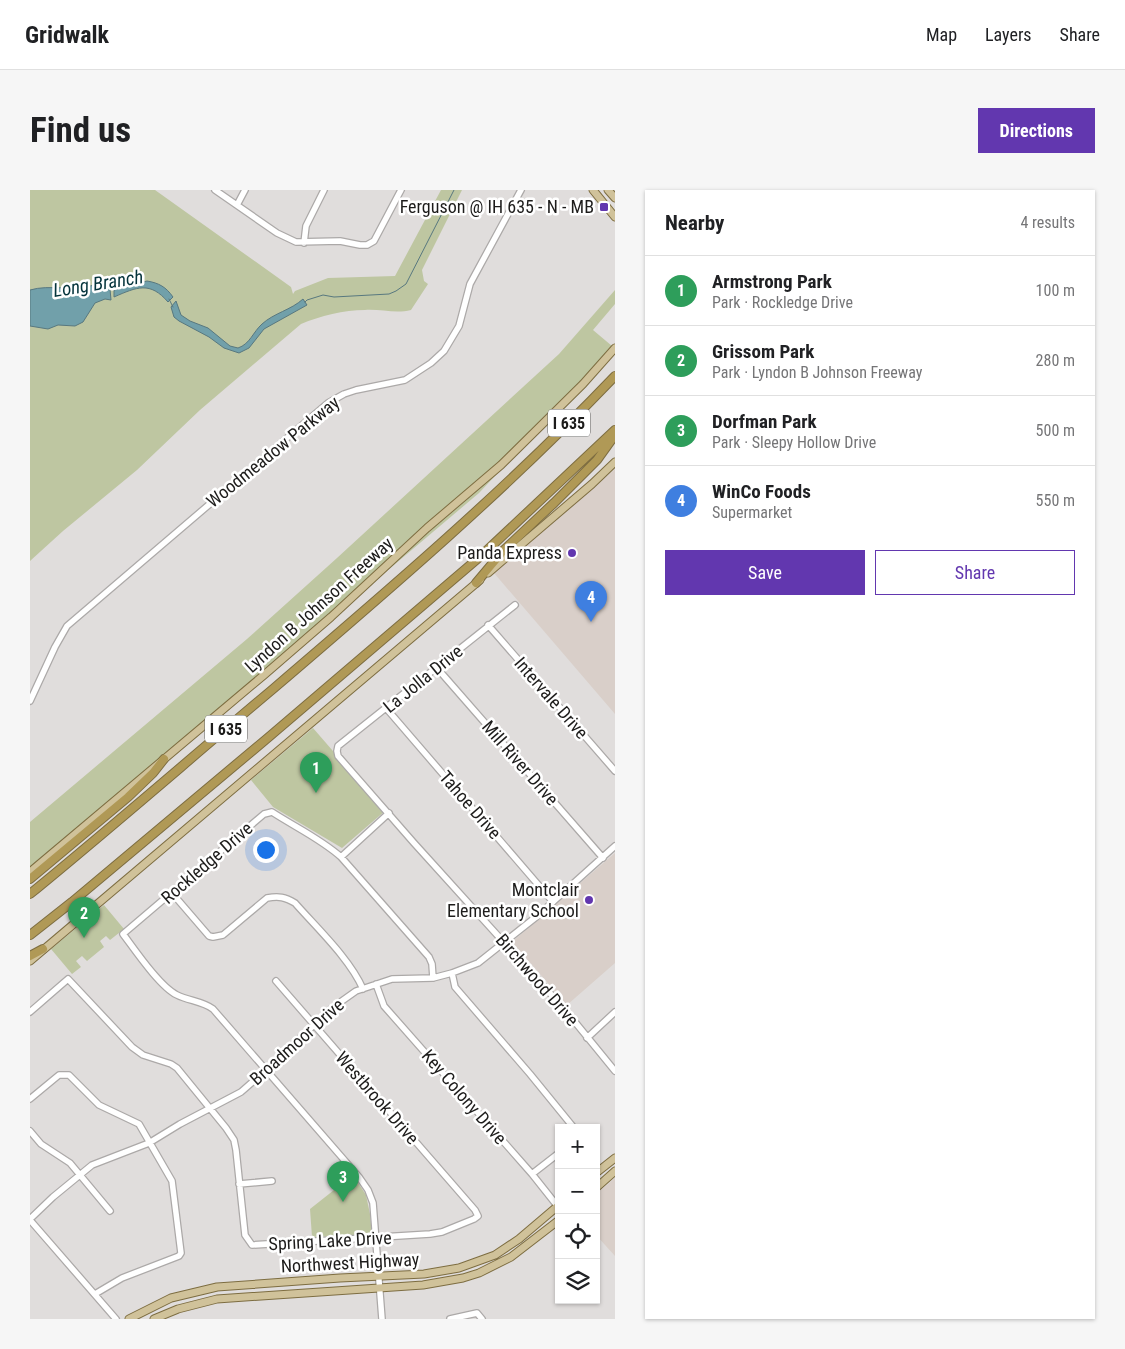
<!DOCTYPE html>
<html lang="en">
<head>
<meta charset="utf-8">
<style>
	:root { --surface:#fff; --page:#f6f6f6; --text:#202124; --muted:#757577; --line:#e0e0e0; --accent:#6237af }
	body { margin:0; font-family:"Roboto Condensed",sans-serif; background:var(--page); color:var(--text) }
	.controls { position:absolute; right:15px; bottom:15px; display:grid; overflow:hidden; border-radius:0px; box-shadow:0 1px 4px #0004 }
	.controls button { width:45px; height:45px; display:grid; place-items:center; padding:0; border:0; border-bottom:1px solid var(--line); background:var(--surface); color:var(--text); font:25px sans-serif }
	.you { position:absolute; left:235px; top:659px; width:18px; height:18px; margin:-12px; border:4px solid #fff; border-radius:50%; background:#1a73e8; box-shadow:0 0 0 8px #1a73e833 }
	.badge { display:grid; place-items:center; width:32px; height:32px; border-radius:50%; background:var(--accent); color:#fff; font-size:16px; font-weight:700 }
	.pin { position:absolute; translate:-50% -41px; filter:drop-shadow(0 1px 2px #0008) }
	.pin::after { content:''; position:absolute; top:26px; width:18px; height:15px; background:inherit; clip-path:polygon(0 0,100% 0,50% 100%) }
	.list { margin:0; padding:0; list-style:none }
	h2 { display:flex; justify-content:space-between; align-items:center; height:65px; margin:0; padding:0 20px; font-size:21px }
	h2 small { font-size:16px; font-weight:400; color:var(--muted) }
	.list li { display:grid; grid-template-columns:32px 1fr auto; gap:15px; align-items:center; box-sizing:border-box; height:70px; padding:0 20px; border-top:1px solid var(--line) }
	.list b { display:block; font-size:19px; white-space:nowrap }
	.list p { margin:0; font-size:16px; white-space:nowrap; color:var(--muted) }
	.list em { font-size:16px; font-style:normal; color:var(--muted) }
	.actions { display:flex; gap:10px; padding:15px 20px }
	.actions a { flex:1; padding:11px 0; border:1px solid var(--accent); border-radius:0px; text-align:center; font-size:18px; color:var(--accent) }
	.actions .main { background:var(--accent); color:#fff }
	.icon { flex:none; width:28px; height:28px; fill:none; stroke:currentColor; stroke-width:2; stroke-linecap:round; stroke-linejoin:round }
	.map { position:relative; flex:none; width:585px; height:1129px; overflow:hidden; border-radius:0px }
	header { display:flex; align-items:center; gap:30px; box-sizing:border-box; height:70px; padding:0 25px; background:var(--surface); border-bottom:1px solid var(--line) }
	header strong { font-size:24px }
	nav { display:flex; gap:28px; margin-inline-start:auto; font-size:18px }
	.intro { display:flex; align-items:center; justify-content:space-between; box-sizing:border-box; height:120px; padding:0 30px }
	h1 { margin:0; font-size:35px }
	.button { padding:12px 22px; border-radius:0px; background:var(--accent); color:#fff; font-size:18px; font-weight:700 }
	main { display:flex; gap:30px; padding:0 30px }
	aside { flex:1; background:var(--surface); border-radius:0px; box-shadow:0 1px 4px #0004 }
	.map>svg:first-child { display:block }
	.built { fill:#d9cfc9 }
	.green { fill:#bec6a1 }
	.water { fill:#71a0aa; stroke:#58787f }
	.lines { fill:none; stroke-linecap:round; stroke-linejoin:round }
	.stream { stroke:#58787f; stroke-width:1 }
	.minor-casing { stroke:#aca9a8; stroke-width:8 }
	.major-casing { stroke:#7d6d41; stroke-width:9 }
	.highway-casing { stroke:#7d6d41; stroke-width:10 }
	.minor { stroke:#fff; stroke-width:5.5 }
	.major { stroke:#d0c29a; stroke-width:7 }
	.highway { stroke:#b09956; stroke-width:8 }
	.poi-dot { fill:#6237af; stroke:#fff; stroke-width:2 }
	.labels { text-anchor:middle; stroke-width:5; stroke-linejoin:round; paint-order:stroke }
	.shield { fill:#fff; stroke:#61605f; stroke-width:1 }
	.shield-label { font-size:16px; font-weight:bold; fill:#1d1c1b }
	.poi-label { font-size:18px; fill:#1d1c1b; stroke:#fff; text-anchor:end }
	.street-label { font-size:18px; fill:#1d1c1b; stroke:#fff }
	.water-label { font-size:19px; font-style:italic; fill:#04333b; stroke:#fff }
</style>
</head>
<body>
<header>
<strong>Gridwalk</strong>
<nav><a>Map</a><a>Layers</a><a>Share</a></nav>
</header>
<div class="intro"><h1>Find us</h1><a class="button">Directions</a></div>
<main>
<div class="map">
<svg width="585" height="1129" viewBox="0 0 585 1129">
	<rect width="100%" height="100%" fill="#e0dddc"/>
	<path class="built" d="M585,279v245l-121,-141z
		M585,663v110l-48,42 -55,-63z
		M585,988v78l-19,-21v-41z"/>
	<path class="green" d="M0,0h125l136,97 2,7 2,-3 33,-13 67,-2 46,-86h21l-40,80 2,11 4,3 -17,26c-15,4 -30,-1 -46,0 -21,0 -45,6 -64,14l-101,86 -63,60 -74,61 -33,30z
		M585,100v14l-22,26 19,16 -6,12 -127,135 -449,380v-51l217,-183 90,-81 222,-204z
		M283,538l72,83 -43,37 -69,-41 -22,-27z
		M74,715l20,24 -14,11 -4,-4 -6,5 4,6 -17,14 -5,-5 -6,5 5,6 -9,7 -21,-25z
		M323,985l13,20 4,19 2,21 -60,2 -2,-28z"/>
	<path class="water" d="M117,91c12,2 19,6 26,16l-5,5c-18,-21 -31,-15 -54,-5v-7z
		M64,95l16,4 1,11 -6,-1 -10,4 -12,19 -8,4 -17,-1 -10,4 -18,-3v-36c20,-6 44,2 64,-5z
		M273,109l4,6 -43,24 -15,19 -10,5 -15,-5 -15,-11 -30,-16 -5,-4 -3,-10 5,-6 5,14 9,6 18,7 22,18 8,2c12,-4 15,-16 24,-24 12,-11 29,-14 41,-25z"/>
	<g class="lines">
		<path class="stream" d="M139,109l4,8
			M275,112l2,-2 16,-5 11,2 55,-3 7,-3 10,-7 48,-94"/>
		<defs>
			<path id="minor" d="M185,0l62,43 19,9 44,-1 20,4h7l7,-4 27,-51
				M207,15l8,-15
				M274,53l2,-17 18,-36
				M485,415l-177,141 -1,5 1,5 76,87 152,168 49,60
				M458,435l127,146
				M407,478l166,190
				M0,511l25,-54 12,-21 261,-223 16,-9 12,-4 49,-10 26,-17 13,-12 15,-25 11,-42 51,-94
				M356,518l167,194
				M311,667l48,-44
				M142,703l37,43 4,1 10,-2 44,-37c12,-2 18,-1 28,5 22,25 55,56 68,86
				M422,783l3,14 75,87 44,54
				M346,794l8,22 148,168 27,34
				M0,822l38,-33 64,68 11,8 28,9 6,4 49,60 8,12 2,10 9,85 7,10 178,-11 12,-2 32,-13 4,-3 -3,-6 -199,-229
				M557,848l28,-26
				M0,909l29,-24h10l30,30 40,19 33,57 9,72 -2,3 -57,22 -27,16
				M0,941l11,13 29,19 40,48
				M502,984l27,-21
				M209,994l33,-3
				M0,1029l23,-22 39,-32 57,-22 31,-19 61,-32 25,-22 66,-62 24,-17 36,-12 41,-1 19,-5 26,-10 58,-46 79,-71
				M0,1030l86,99
				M352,1129l-9,-116 -5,-13 -9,-13 -146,-168c-11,-8 -24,-8 -36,-14 -17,-8 -42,-45 -54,-61l141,-120 8,-2c23,15 49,27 69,45l88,100 3,7 1,14
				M420,1129l27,-6 5,6"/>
			<path id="major" d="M563,0l22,27
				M578,0l7,8
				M458,383l104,-89 23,-22
				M0,682l234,-197 67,-58 96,-89 74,-63 82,-81 32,-36
				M0,771l450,-381
				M566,983l19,-15
				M566,998l19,-17
				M99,1129l42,-21 46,-11 123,-9 84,-4 35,-6 36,-13 24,-16 40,-34
				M124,1129l24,-10 39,-10 206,-14 40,-7 16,-5 32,-16 48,-37"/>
			<path id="highway" d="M446,393l27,-32 51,-48 43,-43 18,-25
				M0,689l98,-82 25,-24 11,-14
				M0,704c82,-67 162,-137 243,-205 117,-100 235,-201 342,-313
				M0,745l42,-33 198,-166 212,-181 133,-125
				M0,766l13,-7"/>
		</defs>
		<use href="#minor" class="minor-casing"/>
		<use href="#major" class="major-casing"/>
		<use href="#highway" class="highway-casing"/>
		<use href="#minor" class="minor"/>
		<use href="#major" class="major"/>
		<use href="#highway" class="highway"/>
	</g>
	<g class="poi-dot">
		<rect x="569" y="12" width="10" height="10" rx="2.5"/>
		<circle cx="542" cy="363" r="5"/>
		<circle cx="559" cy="710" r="5"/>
	</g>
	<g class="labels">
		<g class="shield">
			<rect x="518" y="219.5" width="42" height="27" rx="4"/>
			<rect x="175" y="525.5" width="42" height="27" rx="4"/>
		</g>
		<g class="shield-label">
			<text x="539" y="239">I 635</text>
			<text x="196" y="545">I 635</text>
		</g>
		<g class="poi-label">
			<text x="564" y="23">Ferguson @ IH 635 - N - MB</text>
			<text x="532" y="369">Panda Express</text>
			<text x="549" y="706">Montclair<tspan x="549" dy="21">Elementary School</tspan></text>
		</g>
		<g class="street-label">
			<text transform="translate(243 262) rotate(-39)" y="6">Woodmeadow Parkway</text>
			<text transform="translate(289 415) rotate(-42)" y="6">Lyndon B Johnson Freeway</text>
			<text transform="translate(393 489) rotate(-39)" y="6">La Jolla Drive</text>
			<text transform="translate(521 508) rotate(49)" y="6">Intervale Drive</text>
			<text transform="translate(490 573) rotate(49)" y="6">Mill River Drive</text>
			<text transform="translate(440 615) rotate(49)" y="6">Tahoe Drive</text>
			<text transform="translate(177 673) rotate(-41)" y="6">Rockledge Drive</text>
			<text transform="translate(507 790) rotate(49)" y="6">Birchwood Drive</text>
			<text transform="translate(267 852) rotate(-42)" y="6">Broadmoor Drive</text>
			<text transform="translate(434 907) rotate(49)" y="6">Key Colony Drive</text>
			<text transform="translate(347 908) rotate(49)" y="6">Westbrook Drive</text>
			<text transform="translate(300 1051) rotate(-3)" y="6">Spring Lake Drive</text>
			<text transform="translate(320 1073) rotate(-3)" y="6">Northwest Highway</text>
		</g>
		<g class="water-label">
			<text transform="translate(68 93) rotate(-9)" y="7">Long Branch</text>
		</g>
	</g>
</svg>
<div class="controls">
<button>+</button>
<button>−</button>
<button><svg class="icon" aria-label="locate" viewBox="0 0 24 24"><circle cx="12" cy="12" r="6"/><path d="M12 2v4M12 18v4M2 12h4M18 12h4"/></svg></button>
<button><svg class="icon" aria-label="layers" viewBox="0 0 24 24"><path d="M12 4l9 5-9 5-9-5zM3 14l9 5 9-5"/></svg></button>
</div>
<div class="you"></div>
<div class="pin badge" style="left:286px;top:603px;background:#2e9e5b">1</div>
<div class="pin badge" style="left:54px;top:748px;background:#2e9e5b">2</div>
<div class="pin badge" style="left:313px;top:1012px;background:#2e9e5b">3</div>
<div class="pin badge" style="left:561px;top:432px;background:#3f7fe0">4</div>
</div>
<aside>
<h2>Nearby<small>4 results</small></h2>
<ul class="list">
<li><span class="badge" style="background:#2e9e5b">1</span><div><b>Armstrong Park</b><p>Park · Rockledge Drive</p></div><em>100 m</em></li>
<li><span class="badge" style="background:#2e9e5b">2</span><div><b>Grissom Park</b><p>Park · Lyndon B Johnson Freeway</p></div><em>280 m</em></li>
<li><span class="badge" style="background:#2e9e5b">3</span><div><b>Dorfman Park</b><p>Park · Sleepy Hollow Drive</p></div><em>500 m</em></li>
<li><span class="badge" style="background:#3f7fe0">4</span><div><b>WinCo Foods</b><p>Supermarket</p></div><em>550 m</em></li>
</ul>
<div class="actions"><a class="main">Save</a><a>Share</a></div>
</aside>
</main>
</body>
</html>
